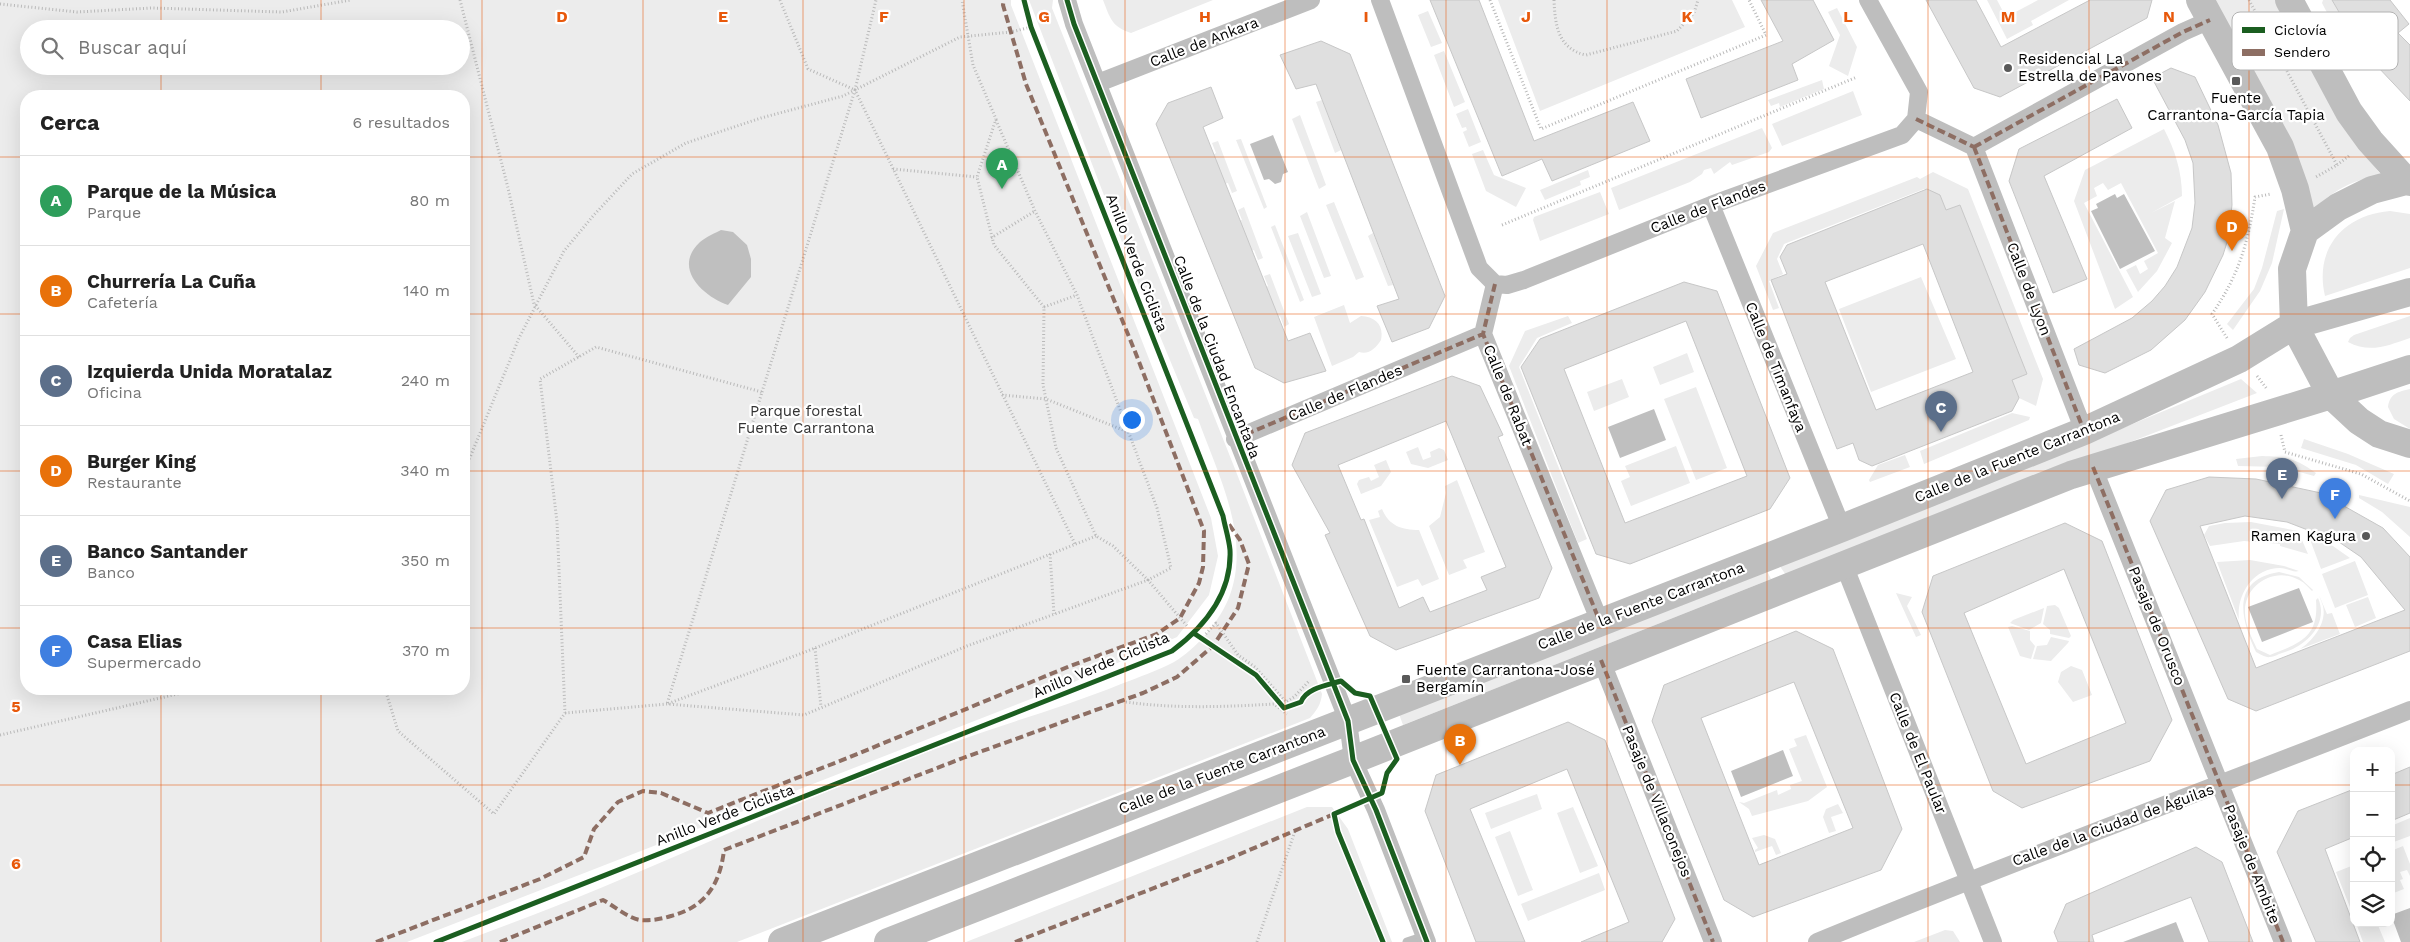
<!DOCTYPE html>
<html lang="es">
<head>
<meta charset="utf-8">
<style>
	:root { --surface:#fff; --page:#f6f6f6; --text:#222; --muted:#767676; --line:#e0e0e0; --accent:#0b8043 }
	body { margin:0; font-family:"Work Sans",sans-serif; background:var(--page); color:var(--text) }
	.controls { position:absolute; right:15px; bottom:15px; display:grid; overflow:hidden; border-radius:10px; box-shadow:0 5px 20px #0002 }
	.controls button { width:45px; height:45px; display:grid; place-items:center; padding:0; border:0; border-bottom:1px solid var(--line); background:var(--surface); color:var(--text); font:25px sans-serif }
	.you { position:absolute; left:1131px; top:419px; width:18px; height:18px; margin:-12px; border:4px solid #fff; border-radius:50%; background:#1a73e8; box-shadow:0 0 0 8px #1a73e833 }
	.badge { display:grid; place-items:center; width:32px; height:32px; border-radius:50%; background:var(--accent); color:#fff; font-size:16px; font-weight:700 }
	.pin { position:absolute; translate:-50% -41px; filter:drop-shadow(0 1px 2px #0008) }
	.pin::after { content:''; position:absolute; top:26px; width:18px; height:15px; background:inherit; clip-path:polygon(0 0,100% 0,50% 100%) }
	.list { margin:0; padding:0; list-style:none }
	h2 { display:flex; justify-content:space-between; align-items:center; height:65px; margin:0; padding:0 20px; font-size:21px }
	h2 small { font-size:16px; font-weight:400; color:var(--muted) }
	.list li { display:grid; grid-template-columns:32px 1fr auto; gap:15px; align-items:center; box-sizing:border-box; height:90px; padding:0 20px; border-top:1px solid var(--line) }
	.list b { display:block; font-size:19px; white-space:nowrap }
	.list p { margin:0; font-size:16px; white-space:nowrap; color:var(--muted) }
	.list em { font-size:16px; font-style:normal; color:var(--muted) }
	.icon { flex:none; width:28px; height:28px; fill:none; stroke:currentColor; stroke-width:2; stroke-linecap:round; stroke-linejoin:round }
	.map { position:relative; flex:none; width:2410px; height:942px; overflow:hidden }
	.search { position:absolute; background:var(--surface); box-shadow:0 5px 20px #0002; left:20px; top:20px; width:450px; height:55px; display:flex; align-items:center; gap:12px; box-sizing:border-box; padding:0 18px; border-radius:28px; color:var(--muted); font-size:19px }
	.panel { position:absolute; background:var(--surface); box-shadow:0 5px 20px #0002; left:20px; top:90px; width:450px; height:605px; border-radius:20px }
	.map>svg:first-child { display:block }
	.green { fill:#ececec; fill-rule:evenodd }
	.water { fill:#bfbfbf }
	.building { fill:#dfdfdf; stroke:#c7c7c7; fill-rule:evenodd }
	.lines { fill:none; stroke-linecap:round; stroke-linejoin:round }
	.path { stroke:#b9b9b9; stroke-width:3; stroke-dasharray:1 2.5; stroke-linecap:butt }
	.lane { stroke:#bebebe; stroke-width:9 }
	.street { stroke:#bebebe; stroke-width:18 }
	.primary { stroke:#bebebe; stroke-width:28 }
	.quiet { stroke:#8d6e63; stroke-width:4; stroke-dasharray:8 4; stroke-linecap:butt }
	.cycleway-casing { stroke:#fff; stroke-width:8 }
	.cycleway { stroke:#1b5e20; stroke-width:5 }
	.grid { fill:none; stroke:#e8590c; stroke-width:1; stroke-opacity:0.55 }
	.poi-dot { fill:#595959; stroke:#fff; stroke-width:2 }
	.labels { text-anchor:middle; stroke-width:4.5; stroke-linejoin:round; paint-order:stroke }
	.street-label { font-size:15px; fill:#000; stroke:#fff }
	.poi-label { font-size:15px; fill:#000; stroke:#fff; text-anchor:start }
	.park-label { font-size:15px; fill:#333; stroke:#fff }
	.key { fill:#fff; stroke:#b2b2b2; stroke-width:1 }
	.key-label { font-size:14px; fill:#000 }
	.grid-label { font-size:16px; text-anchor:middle; font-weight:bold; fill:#e8590c; stroke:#fff; stroke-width:4.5; stroke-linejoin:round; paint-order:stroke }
</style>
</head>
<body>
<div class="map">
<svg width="2410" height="942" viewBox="0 0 2410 942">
	<rect width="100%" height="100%" fill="#fff"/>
	<path class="green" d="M0,0h1011v5l200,513 7,38 -9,39 -32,42 -110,48 -660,257h-407zM29,29h432v37h-432zM26,96h438v593h-438z
		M1029,0h24l-1,8 185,466 85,220c-1,10 -5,16 -12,24l-573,224h-275c47,-18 94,-35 141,-55 115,-48 229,-101 346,-143 57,-21 116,-37 172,-60 18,-7 36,-13 53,-22 22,-13 44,-39 54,-62 25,-60 -10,-125 -30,-181l-4,-1 -59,-142z
		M1103,0h110l-82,33c-19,-6 -21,-15 -28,-33z
		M1498,0h234l13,27 -205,84z
		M1987,0h10l9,17 32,-17h31l-38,21 2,4 -26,14z
		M2213,0h65l88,156 15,19c-29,5 -49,16 -70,37z
		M2323,0h16l-2,7 12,22 -10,6 -2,-3 -15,-29z
		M1837,8l20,39 -9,29 -19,-10 11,-31 -12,-23z
		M1428,11l14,32 -11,4 -13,-32z
		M1444,51l21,51 -11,5 -20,-52z
		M1822,80l2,9 -44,18 -1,-4 -8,3 -3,-6z
		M1853,91l9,24 -80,31 -10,-22z
		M1322,100l19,50 -6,3 -19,-51z
		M1468,109l13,33 -12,5 -6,-15 4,-2 -1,-3 -4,1 -6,-14z
		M1300,115l26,70 -7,4 -27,-70z
		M1762,128l10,20 -3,4 -37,13 -2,-3 -16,12 -3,-6 -7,2 -2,4 -12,8 -71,28 -8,-22z
		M2164,129c11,21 18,43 18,67l-31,17 24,-12 -10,37 7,5 -15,28 -19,21 -12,-22 10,-5 4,9 8,-5 -4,-8 14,-8 -37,-70 -13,7 -5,-7 -9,5 3,8 -13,7 49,94 -18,12 -41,-108 11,-31z
		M1241,139l26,68 -3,2 -28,-69z
		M1218,141l19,50 -5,2 -4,-10 -4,1 -11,-29 3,-2 -4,-10z
		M1483,150l11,25 32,13 -10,19 -30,-16 -14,-37z
		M1588,170l2,7 -10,4 1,4 -36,15 -5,-10z
		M1933,172l35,17 75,190 -7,27 -17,-8 -7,-18 15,-6 -67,-169 -14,5 -6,-15 -16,-6 -140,55 -7,15 6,15 -14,7 10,27 -6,2 -17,-44 17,-33 144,-56 3,2z
		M1600,192l9,22 -69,27 -7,-21 1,-3z
		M1334,202l30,75 -8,3 -30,-75z
		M1244,207l19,51 -5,2 -4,-10 -4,1 -11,-30 3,-1 -4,-10z
		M2284,209l-12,54 -12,28 -27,39 -6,-6 27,-35 8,-21 15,-57z
		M2390,211l20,3v54l-85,28c-11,-47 18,-81 65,-85z
		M1307,212l24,64 -7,2 -24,-62z
		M1275,225l29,75 -4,2 -29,-75z
		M1298,233l23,61 -9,3 -24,-61z
		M1373,233l20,52 -5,1 -20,-50z
		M1270,274l19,50 -5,3 -4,-11 -3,2 -12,-30 3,-2 -4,-10z
		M1921,277l35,82 -85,33 -32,-83z
		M1344,305l6,18 11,-7c15,1 23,9 20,24 -5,8 -12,15 -22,12l-6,5 -21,9 -18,-49z
		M1568,316l4,7 -35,15 -18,29 68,172 -9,4 -69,-177 16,-35z
		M2410,316v22c-21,7 -40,16 -62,4l2,-4 4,-3z
		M1687,353l7,19 -34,13 -7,-18z
		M1622,379l7,18 -35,14 -7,-19z
		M2241,379l16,14 -471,182 -7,-10 339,-135z
		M1696,387l31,81 -31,12 -32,-81z
		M2410,389v40l-16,-10 -6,-12c2,-14 10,-15 22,-18z
		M2012,413l18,4 -1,3 -105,44 -4,-13z
		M2304,439l44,15 46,20 -6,10 -32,-19 -55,-17z
		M1676,446l14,37 -59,23 -10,-25 9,-4 -5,-11z
		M1418,447l5,13 8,-3 -1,-5 9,-4 5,2 4,10 -20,8 -17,-4 -5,-12z
		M1905,455l5,12 -40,15 -1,-2 9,-15z
		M2262,456c26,1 32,2 54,17l-2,3 -33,-9 -43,-1 -2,-7z
		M1386,460l5,12 -10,14 -20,8 -4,-10 2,-4 10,-3 2,4 8,-4 -5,-12z
		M1457,480l28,72 -22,8 4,8 -18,7 -20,-49 11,-9 6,-24 -1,-7z
		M2359,495l51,12v30l-28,-25 -23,-14z
		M1382,509c7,17 20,21 37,21l20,49 -17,7 -4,-7 -21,8 -28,-67 11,-3 -2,-6z
		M2251,522l47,9 10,23 -28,-8v-2l-36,-3 -34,5 -6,-11 5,-9 16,-3z
		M2308,534l22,10 20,14 -29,11z
		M2250,560l34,6 15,5c-6,2 -12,-3 -19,-3 -27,0 -44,27 -41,52l-22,-58z
		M2355,561l13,34 -33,13 -13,-34z
		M1767,571l4,8 -368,146 -4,-11z
		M2279,572l20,5 14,13 -1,1c-4,-4 -9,-10 -15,-12 -24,-12 -53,7 -52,33 0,13 7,26 12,37l13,6c31,-12 49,-18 46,-55l2,-2c12,27 -14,49 -36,55 -4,1 -8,4 -12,4 -4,1 -10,-3 -14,-5 -15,-32 -26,-72 23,-80z
		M1896,593l16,4 -5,9 14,29 -5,2z
		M2319,595l8,19 5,-1 8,21 -40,15c13,-8 27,-26 23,-43 -1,-4 -3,-7 -4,-11z
		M2368,597l8,21 -21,9 -9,-22z
		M2055,605l4,3 12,28 -2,2 -19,-4v-4l-7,-6 4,-18z
		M2044,608l-3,15 -12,7 -19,-7 3,-3z
		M2012,626l18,5v9l5,6 -4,13 -11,-3 -12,-29z
		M2051,637l18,4 -1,2 -17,18 -18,-2 4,-13 10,-1z
		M2071,666l11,4 10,25 -19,7 -15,-20 3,-10z
		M1806,735l21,52 -19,14 -56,15 -3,-7 -10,-7 5,1 33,-13 1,5 13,-6 -1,-4 12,-4 -13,-32 8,-3 -3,-7z
		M1537,794l5,15 -51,20 -6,-16z
		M1838,804l5,9 -12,4 5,14 -7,2 -6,-16 3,-8z
		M1307,807h25l16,22 44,113h-426z
		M1573,807l25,59 -18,7 -23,-60z
		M2410,818v18l-19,7v-17z
		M1510,831l23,59 -15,6 -23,-59z
		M1764,835l11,4 6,14 -5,2 -4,-9 -17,6v-2l3,-2 -6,-10z
		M2403,846l7,18v12l-3,-6 -7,2 3,7 -3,1 4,9 -13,5v-43z
		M2354,865v52l-18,-45z
		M1599,873l6,17 -77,31 -7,-17z
		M2356,923h21l8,19h-22z
		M1945,930l8,1 7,11h-46z"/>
	<path class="water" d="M1273,135l15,37 -5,2 -2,8 -6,2 -6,-5 -5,1 -14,-36z
		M2115,194l2,4 7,-4 31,57 -35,18 -29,-58 7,-3 -2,-4z
		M721,230l12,2 14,13 4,14v18l-23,28c-25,-9 -56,-37 -28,-63 6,-5 15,-9 21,-12z
		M1654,409l12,31 -46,18 -12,-31z
		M2299,588l14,34 -51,20 -14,-35z
		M1783,750l10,26 -52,21 -10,-26z
		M2410,908v34h-9l-10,-27z
		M2176,922l8,20h-61z"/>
	<path class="building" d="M1430,0h49l55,141 99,-39 17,39 -98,40 -10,-22 -40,17z
		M1761,0h52l21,40 -42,24 6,16 -97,38 -15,-39 97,-38z
		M1926,0h50l25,47 89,-47h62l-5,18 -147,79 -26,-9z
		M2332,0h58l19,24 -11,9 12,12v56l-50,-53z
		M1321,41l29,13 95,242 -16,32 -37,14 -15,-36 22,-7 -83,-215 -20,5 -16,-34z
		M2171,68l24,9 23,48 13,48 1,32 -4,34 -5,16 -18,37 -20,28 -34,30 -46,23 -26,-8 -5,-16 58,-31 20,-17 13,-15 12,-19 15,-39 3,-25 -2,-40 -8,-23 -33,-62z
		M1211,87l12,31 -20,9 85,214 22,-8 16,38 -42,12 -29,-15 -99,-244 12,-21z
		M2117,99l15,29 -88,48 43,103 -34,14 -44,-112 10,-32z
		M1927,189l13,6 6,15 14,-5 67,169 -15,6 7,18 -7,13 -140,55 -13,-6 -6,-17 -16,6 -66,-169 16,-6 -7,-17 7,-12zM1923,244l50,128 -97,38 -51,-128z
		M1684,282l33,9 73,187 -20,31 -140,55 -34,-10 -75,-187 19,-28zM1686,321l61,155 -122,47 -61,-154z
		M1452,376l28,10 23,49 -5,2 54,131 -13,30 -143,52 -26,-14 -45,-101 5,-2 -38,-68 13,-32zM1446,421l60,146 -25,10 6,13 -57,22 -7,-15 -24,11 -35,-89 -3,1 -23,-55z
		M2209,477l47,2 65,14 62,35 27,29v94l-154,60 -28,-12 -78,-178 16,-31zM2245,516l42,6 52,20 22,15 44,53 -149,58 -56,-142z
		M2065,523l37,18 70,179 -22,41 -128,47 -29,-17 -71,-179 11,-36zM2064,569l62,154 -100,41 -62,-151z
		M1796,631l37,18 69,180 -21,41 -128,47 -29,-17 -72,-179 12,-36zM1794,682l59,146 -94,37 -58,-147z
		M1568,722l37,18 70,179 -13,23h-81l48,-20 -62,-153 -97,40 55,133h-49l-51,-131 11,-36z
		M2410,767v46l-19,8v-46z
		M2354,789v48l-29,12 35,93h-44l-39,-90 21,-41z
		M2196,847l26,15 31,80h-44l-18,-45 -99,38 2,7h-36l-4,-10 12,-28z"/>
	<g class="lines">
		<path class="path" d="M460,0l48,188 26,116 45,53
			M780,0l28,69 47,21 21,-90
			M1490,0l51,129 225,-94 -17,-35
			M1554,0c1,25 4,49 32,55l91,-24 17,-18 4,-13
			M2249,0l88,165 -21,12
			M0,4l77,8 75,-4 130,4 69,-12
			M996,120l39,91 42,84 80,213 14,60 -23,12 39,46
			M2337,165l13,-10
			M893,169l84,8
			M1502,225l355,-148
			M991,238l44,-27
			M1044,307l33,-12
			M2227,338l-15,-24c27,-39 36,-71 43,-117l16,-3
			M2257,376l10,13
			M762,392l93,-302 220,454
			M1002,395l44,4 82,33
			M2281,435l4,17 76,22 49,27
			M464,472l55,-134 45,-87 29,-35 39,-42 54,-31 75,-25 82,-22 117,-59 51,-5 20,-5
			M1050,554l4,60
			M1201,639l15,-16 22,32 17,12 31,35 8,-5 16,-17
			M815,648l6,59
			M385,689l13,42 96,83 71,-101 -8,-191 -17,-143 56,-32 166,45 -95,312 138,-52 291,-116
			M1119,701c51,8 104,6 155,3l13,10
			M565,713l102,-9 137,11 163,-69 181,-66 -35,-34 -17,-10 -40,-88 -13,-63 1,-78 -50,-62 -17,-68 19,-58 -23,-54 -11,-65
			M0,735l199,-46
			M1257,942l38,-111"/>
		<path class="lane" d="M1407,942l18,-6"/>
		<path class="street" d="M1067,0l7,24 274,697 5,39 23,50 51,132
			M1380,0l99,268 16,16
			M1868,0l51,92 -3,27
			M1098,83l213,-83
			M1916,119l58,28
			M1974,147l110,284
			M1974,147l209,-115 27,-12
			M1711,205l131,323
			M1495,284l12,1 17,-5 187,-75 191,-70 14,-16
			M1495,284l-12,50 117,288
			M1235,439l248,-105
			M2093,467l190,475
			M1844,565l149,377
			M1601,660l112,282
			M1817,942c196,-81 396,-154 593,-232"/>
		<path class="primary" d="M2200,0l80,147 15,42 10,42 -13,38 2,56 37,70 28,26 20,13 31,10
			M2289,0l60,112 21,29 36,40 4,1
			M2305,231l33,-24 34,-17 34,-9
			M782,942l1060,-414 242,-97 155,-72 55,-34 116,-33
			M888,942l465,-182 718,-285 260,-80 79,-26"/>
		<path class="quiet" d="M1916,119l58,28
			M1974,147l110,284
			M1974,147l209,-115 27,-12
			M1495,284l-12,50 117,288
			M1235,439l248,-105
			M2093,467l190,475
			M1601,660l112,282
			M376,942l164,-63 44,-22 10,-28 24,-27 25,-11 18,2 47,20 142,-56 220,-91 87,-32 23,-16 19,-35 4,-16 1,-36 -68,-177 -110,-270 -23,-79 1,-5
			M500,942l103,-42c11,6 25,18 37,20 11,1 21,-1 31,-4 34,-9 49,-31 53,-66l239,-92 180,-65 34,-16 36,-31 25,-38 11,-44 -9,-24 -12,-17
			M1015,942l211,-82 108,-46"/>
		<defs>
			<path id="cycleway" d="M1067,0l7,24 274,697 5,39 23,50 51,132
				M1195,634l61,41 28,33 17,-6c5,-14 27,-17 40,-21l14,12 15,3 27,63 -10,14 -5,20 -48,21 4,18 45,110
				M436,942l736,-291c32,-24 60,-57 58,-101 -1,-11 -5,-23 -7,-34l-192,-489 -7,-27"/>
		</defs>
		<use href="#cycleway" class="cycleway-casing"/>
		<use href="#cycleway" class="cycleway"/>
	</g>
	<path class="grid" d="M161,0v29M321,0v29M482,0v942M643,0v942M803,0v942M964,0v942M1125,0v942M1285,0v942M1446,0v942M1607,0v942M1767,0v942M1928,0v942M2089,0v942M2249,0v942M161,66v30M321,66v30M0,157h26M464,157h1946M0,314h26M464,314h1946M0,471h26M464,471h1946M0,628h26M464,628h1946M161,689v253M321,689v253M0,785h2354M2391,785h19"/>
	<g class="poi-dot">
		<circle cx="2008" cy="68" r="5"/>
		<rect x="2231" y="76" width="10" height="10" rx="2.5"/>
		<circle cx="2366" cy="536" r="5"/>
		<rect x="1401" y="674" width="10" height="10" rx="2.5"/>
	</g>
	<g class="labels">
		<g class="street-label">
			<text transform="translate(1204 42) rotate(-21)" y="5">Calle de Ankara</text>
			<text transform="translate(1708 207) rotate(-21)" y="5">Calle de Flandes</text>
			<text transform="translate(1137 263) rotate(69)" y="5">Anillo Verde Ciclista</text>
			<text transform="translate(2029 289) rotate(69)" y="5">Calle de Lyon</text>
			<text transform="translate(1217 357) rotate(69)" y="5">Calle de la Ciudad Encantada</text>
			<text transform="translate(1776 367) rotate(68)" y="5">Calle de Timanfaya</text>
			<text transform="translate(1345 393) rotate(-23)" y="5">Calle de Flandes</text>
			<text transform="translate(1508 395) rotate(68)" y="5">Calle de Rabat</text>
			<text transform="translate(2017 457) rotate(-22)" y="5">Calle de la Fuente Carrantona</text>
			<text transform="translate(1641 606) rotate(-21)" y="5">Calle de la Fuente Carrantona</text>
			<text transform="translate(2157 626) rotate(68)" y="5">Pasaje de Orusco</text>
			<text transform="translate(1101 665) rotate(-23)" y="5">Anillo Verde Ciclista</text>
			<text transform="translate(1918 753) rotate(68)" y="5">Calle de El Paular</text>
			<text transform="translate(1222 770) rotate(-21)" y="5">Calle de la Fuente Carrantona</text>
			<text transform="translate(1657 801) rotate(68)" y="5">Pasaje de Villaconejos</text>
			<text transform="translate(725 815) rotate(-21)" y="5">Anillo Verde Ciclista</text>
			<text transform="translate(2113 825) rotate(-20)" y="5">Calle de la Ciudad de Águilas</text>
			<text transform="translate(2252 864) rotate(68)" y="5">Pasaje de Ambite</text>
		</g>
		<g class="poi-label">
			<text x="2018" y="64">Residencial La<tspan x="2018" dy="17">Estrella de Pavones</tspan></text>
			<text x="2236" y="103" text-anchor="middle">Fuente<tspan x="2236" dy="17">Carrantona-García Tapia</tspan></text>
			<text x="2356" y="541" text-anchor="end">Ramen Kagura</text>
			<text x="1416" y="675">Fuente Carrantona-José<tspan x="1416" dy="17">Bergamín</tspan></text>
		</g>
		<g class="park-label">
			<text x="806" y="416">Parque forestal<tspan x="806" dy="17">Fuente Carrantona</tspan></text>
		</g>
	</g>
	<rect x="2232" y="12" width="166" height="58" rx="8" class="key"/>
	<rect x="2242" y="27" width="23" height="6" fill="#1b5e20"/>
	<rect x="2242" y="49" width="23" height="7" fill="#8d6e63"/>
	<g class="key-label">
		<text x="2274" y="35">Ciclovía</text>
		<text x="2274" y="57">Sendero</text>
	</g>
	<g class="grid-label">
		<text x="562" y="22">D</text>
		<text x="723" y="22">E</text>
		<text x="884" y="22">F</text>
		<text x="1044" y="22">G</text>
		<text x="1205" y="22">H</text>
		<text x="1366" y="22">I</text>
		<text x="1526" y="22">J</text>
		<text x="1687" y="22">K</text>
		<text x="1848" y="22">L</text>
		<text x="2008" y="22">M</text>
		<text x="2169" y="22">N</text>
		<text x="16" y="712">5</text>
		<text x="16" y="869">6</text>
	</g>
</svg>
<div class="controls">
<button>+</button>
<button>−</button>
<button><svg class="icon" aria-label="locate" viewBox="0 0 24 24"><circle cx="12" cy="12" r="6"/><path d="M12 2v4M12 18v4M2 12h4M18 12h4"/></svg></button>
<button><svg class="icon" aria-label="layers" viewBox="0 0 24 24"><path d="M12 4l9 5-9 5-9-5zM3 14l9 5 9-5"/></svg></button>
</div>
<div class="you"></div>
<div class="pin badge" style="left:1002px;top:189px;background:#2e9e5b">A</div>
<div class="pin badge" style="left:1460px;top:765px;background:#e8710a">B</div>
<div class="pin badge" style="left:1941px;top:432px;background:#5c6f8a">C</div>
<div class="pin badge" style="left:2232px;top:251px;background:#e8710a">D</div>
<div class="pin badge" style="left:2282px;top:499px;background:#5c6f8a">E</div>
<div class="pin badge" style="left:2335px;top:519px;background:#3f7fe0">F</div>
<div class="search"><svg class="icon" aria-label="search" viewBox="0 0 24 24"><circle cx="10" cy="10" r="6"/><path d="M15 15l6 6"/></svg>Buscar aquí</div>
<section class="panel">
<h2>Cerca<small>6 resultados</small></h2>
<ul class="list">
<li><span class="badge" style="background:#2e9e5b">A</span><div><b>Parque de la Música</b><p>Parque</p></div><em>80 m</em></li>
<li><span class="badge" style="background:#e8710a">B</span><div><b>Churrería La Cuña</b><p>Cafetería</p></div><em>140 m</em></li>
<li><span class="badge" style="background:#5c6f8a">C</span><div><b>Izquierda Unida Moratalaz</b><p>Oficina</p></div><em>240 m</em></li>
<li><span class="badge" style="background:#e8710a">D</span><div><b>Burger King</b><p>Restaurante</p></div><em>340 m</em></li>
<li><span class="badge" style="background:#5c6f8a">E</span><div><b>Banco Santander</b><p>Banco</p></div><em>350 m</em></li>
<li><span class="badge" style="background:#3f7fe0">F</span><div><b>Casa Elias</b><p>Supermercado</p></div><em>370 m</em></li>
</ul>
</section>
</div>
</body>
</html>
